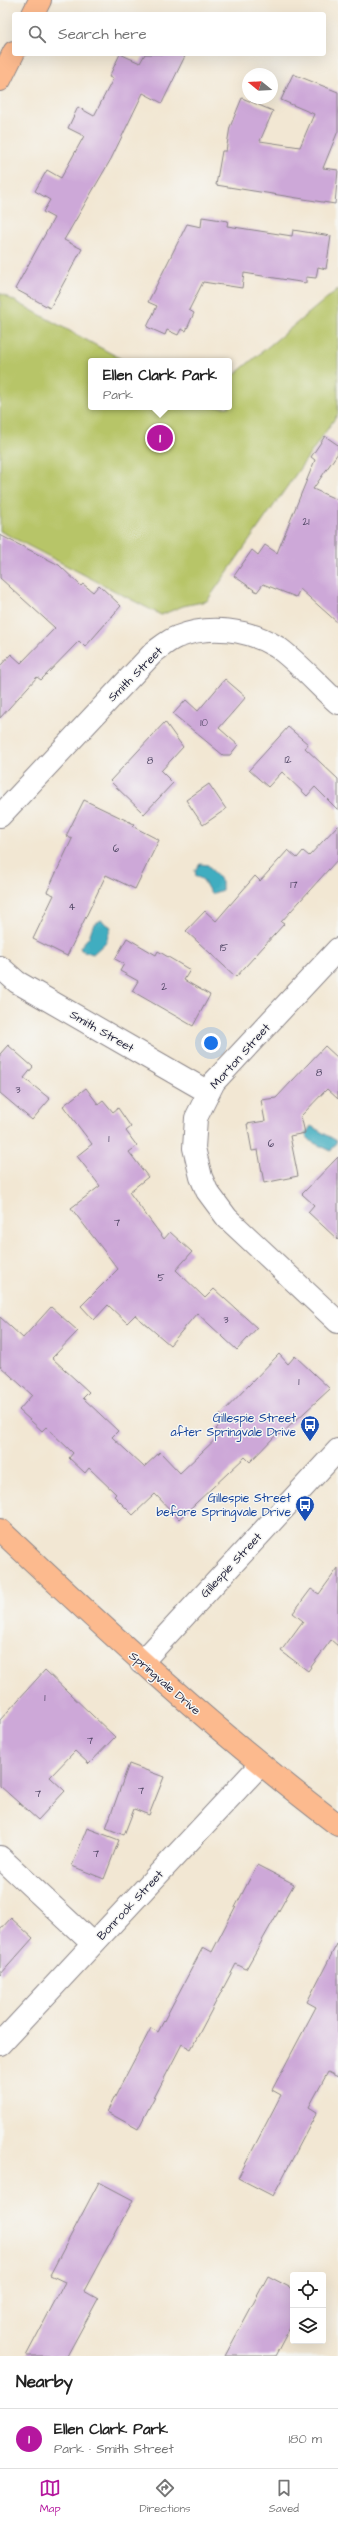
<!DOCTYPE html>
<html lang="en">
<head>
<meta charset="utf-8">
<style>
	:root { --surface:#fff; --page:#f2f2f2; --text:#222; --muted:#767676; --line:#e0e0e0; --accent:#b5179e }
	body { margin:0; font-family:"Architects Daughter",sans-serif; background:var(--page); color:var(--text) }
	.controls { position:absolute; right:12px; bottom:12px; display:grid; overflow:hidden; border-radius:4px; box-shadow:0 4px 16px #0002 }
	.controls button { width:36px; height:36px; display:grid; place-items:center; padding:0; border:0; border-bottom:1px solid var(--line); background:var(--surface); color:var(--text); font:20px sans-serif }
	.compass { position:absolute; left:242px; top:68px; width:36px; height:36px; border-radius:50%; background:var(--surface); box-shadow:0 4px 16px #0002; rotate:288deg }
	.you { position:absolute; left:211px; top:1043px; width:14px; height:14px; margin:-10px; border:3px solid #fff; border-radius:50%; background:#1a73e8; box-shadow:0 0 0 6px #1a73e833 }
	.badge { display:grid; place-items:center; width:26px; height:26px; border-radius:50%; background:var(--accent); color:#fff; font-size:13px; font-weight:700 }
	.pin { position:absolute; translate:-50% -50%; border:2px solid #fff; box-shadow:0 1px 4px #0006 }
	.popup { position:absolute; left:88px; top:358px; width:144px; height:52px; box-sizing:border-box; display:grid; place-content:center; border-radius:4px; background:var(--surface); filter:drop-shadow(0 1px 3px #0005); font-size:13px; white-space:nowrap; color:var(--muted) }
	.popup b { font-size:15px; color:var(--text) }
	.popup::after { content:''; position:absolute; left:50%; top:100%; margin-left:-8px; border:8px solid transparent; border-top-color:var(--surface) }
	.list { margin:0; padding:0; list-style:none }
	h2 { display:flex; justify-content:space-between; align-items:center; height:52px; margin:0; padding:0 16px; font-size:17px }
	h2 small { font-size:13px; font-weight:400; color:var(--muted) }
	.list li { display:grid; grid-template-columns:26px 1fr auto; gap:12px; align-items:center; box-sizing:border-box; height:60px; padding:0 16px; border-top:1px solid var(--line) }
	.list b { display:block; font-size:15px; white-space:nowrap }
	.list p { margin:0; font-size:13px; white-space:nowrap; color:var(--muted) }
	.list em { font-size:13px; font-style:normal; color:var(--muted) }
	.icon { flex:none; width:22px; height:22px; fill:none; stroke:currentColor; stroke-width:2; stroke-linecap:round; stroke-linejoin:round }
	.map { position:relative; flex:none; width:338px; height:2356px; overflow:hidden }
	.search { position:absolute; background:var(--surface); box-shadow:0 4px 16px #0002; left:12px; right:12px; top:12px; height:44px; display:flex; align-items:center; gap:10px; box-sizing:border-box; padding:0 14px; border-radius:4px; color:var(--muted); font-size:15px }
	.sheet { height:112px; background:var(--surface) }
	nav { display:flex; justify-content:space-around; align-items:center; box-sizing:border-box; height:56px; border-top:1px solid var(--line); background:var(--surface); font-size:11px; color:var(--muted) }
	nav a { display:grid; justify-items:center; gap:2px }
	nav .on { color:var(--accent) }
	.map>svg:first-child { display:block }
	.green { fill:#b7c568; stroke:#6c7452 }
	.water { fill:#41adc0; stroke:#32687e }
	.building { fill:#cda8d8 }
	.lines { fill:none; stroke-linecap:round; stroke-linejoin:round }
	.minor-casing { stroke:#8a8487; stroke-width:24 }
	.major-casing { stroke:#8a8487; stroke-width:24 }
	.minor { stroke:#fff; stroke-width:22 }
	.major { stroke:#fcba8e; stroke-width:22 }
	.labels { text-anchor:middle; stroke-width:3; stroke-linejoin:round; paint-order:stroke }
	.number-label { font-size:10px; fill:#4d4462 }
	.street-label { font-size:12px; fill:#22223b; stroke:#f6f6f2 }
	.transit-label { font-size:12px; fill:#164399; stroke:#f6f6f2; text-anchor:end }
</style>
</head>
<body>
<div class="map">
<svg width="338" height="2356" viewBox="0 0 338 2356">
	<rect width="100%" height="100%" fill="#f6f6f2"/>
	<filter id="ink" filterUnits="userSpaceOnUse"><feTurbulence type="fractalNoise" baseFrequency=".025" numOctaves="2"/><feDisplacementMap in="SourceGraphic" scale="8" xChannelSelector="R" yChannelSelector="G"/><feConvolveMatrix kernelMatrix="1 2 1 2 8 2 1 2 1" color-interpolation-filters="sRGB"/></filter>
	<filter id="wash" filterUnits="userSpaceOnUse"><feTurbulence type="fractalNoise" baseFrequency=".012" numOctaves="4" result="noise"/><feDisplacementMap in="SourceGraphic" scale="16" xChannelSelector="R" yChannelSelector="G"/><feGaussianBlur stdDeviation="0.9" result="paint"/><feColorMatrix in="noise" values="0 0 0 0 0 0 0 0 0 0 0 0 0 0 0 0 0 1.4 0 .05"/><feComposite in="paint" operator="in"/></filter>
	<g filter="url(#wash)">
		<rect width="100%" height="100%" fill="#f2e7d3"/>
		<path class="green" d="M338,289v125l-131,187 -24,5 -22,9 -161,-84v-238l125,68h-34v46h138v-28z"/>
		<path class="water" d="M200,864l8,1 14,17v8l-11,4 -8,-14 -7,-4 -1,-6z
			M101,920l10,7 -5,15 -13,12 -12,-4 -1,-3 9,-10 4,-12z
			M311,1126l26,15 -6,10 -19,-9 -7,-7z"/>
		<g id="blocks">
			<path class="building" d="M120,54l20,9 5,-9h41l-24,49 -19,-10 -32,66 -47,81 18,9 -32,59 -35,-19 39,-71 -11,-6 7,-12 -15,-9 12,-21 14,8 23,-42 -16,-8 10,-21 16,9 19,-37 -4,-2z
				M293,74l45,18v39l-15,37 15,2 -3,34 -119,-19 6,-34h4l4,-24 12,-29 31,13 -13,30 40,6 14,-33 -33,-14z
				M202,217l26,4 -1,5 65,10 1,-6 38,6 -5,33 -8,-2 -2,11 -10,-1v6l-62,-10 -2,15 -39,-6 -14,28 5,3 -8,18 -5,-2 -3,6 -11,-5 -2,5 -18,-8 10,-21 -9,-4 39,-78 14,3z
				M325,436l13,9v8l-25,36 25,11v123l-38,-34 -4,8 -33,-13 -6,8 -23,-16 18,-26 6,5 7,-10 12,8 38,-93 -4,-3z
				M0,535l59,30 22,21 2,-2 10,8 6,-7 22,21 -36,41 -6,-6 -38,39 -4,-3 -37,41v-52l11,-12 10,9 34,-35 -55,-50z
				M225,679l21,18 -27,31 19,17 -8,10h-7l-50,-41 13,-14 12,11z
				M165,722l18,25 -22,24 12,12 -29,31 -34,-33z
				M288,727l20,17 -3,4 33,31v31l-23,-23 -8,9 -25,-24 -14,15 -19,-17z
				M209,784l17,25 -23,16 -17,-25z
				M84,800l50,24 -2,2 27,14 -24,49 -29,-14 -39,81 -34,-17 21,-44 -7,-3 25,-53 -6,-3z
				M338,825v34l-57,63 3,2 -48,53 -50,-46 19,-20 11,10 39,-45 5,5 28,-31 9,8 6,-7 6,5z
				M127,938l29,17 2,-4 32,19 -6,10 26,15 -17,31 -61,-35 6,-10 -18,-10 4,-7 -9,-5z
				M8,1045l25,22 -9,11 26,21 -18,21 -32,-27v-39z
				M325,1046l13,12v41l-11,-10 -26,27 4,17 -15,3 8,40 -34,7 -6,-33 -6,1 -5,-27 18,-3 -4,-21 15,-2z
				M86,1088l12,16 5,-4 10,12 5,-4 13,19 -5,4 11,15 -8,6 19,25 -19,15 35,47 6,-7 22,20 -16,18 29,28 9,-9 43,39 -20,22 -40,-37 -27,32 -35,-30 -8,8 -19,-18 -14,15 -13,-14 37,-37 -47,-61 29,-22 -23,-30 15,-12 -29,-38z
				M338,1157v83l-30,-28 6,-7 -12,-11z
				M51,1307l27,24 -26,27 37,34 -6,6 35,33 -6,6 32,30 16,-15 20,21 41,-39 -5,-5 9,-10 -5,-4 59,-61 9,10 7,-8 35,33 -50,46 -2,-2 -28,29 -5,-5 -66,62 -24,-25 -22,21 -19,-19 2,-2 -27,-26 -4,5 -16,-15 4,-5 -27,-26 -4,4 -23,-21 13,-15 -32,-29v-49l23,21z
				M338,1568v78l-7,-6 -23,31 -27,-20 22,-30 -10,-8 18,-24 8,5z
				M45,1670l70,67 -26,27 -14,-13 -25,26 15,14 -27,29 -38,-34v-66z
				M129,1764l35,13 -15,38 -15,-6 -10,26 -18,-7z
				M87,1828l32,12 -15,39 -32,-13z
				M257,1865l37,19 -48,85 -10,-5 -45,85 -9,-5 -44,85 -31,-17 44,-84 7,4 45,-85 9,5z
				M11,1918l22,20 -33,37v-45z
				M338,1942v135l-10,-5 -19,35 8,5 -44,84 -35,-18 43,-83 -9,-5 44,-83 -9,-5z
				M99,2182l34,18 -49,91 14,8 -31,57h-41l39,-74 -15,-7z
				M268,2276l25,13v33l-18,34h-50z"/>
		</g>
	</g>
	<g filter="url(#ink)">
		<use href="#blocks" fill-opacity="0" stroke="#8a8487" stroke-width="1"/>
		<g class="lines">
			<defs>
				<path id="minor" d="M0,816l154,-164c7,-5 15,-12 23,-15 32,-13 71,-8 100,10 18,12 44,41 61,56
					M338,949l-124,133 -18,36 -2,30 7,29 6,14 20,27 111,104
					M0,967l17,15 191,110
					M141,1663l197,-213
					M0,1857l93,87
					M0,2044l260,-279"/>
				<path id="major" d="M33,14l7,-14
					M0,80l14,-28
					M0,1530c110,104 217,203 338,295"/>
			</defs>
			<use href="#minor" class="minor-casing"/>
			<use href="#major" class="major-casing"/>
			<use href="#minor" class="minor"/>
			<use href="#major" class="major"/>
		</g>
	</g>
	<defs>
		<symbol id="bus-pin" viewBox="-11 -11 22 30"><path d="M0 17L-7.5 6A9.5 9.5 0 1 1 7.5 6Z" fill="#1a4fb4" stroke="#f6f6f2"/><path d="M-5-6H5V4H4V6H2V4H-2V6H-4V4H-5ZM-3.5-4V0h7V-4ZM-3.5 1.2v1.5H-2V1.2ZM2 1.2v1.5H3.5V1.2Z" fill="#fff"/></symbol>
	</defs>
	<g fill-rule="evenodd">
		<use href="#bus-pin" x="299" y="1414" width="22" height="30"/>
		<use href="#bus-pin" x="294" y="1494" width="22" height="30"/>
	</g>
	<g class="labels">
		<g class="number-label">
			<text x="306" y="525">21</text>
			<text x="204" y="726">10</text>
			<text x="288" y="763">12</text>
			<text x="150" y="764">8</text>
			<text x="116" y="852">6</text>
			<text x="294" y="888">17</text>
			<text x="72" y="910">4</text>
			<text x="224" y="951">15</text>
			<text x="164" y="990">2</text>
			<text x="319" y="1076">8</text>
			<text x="18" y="1093">3</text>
			<text x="109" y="1142">1</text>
			<text x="271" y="1147">6</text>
			<text x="117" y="1226">7</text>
			<text x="161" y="1281">5</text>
			<text x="226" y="1323">3</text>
			<text x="299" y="1385">1</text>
			<text x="45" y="1701">1</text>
			<text x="90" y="1744">7</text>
			<text x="141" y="1794">7</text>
			<text x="38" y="1797">7</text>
			<text x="96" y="1857">7</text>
		</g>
		<g class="street-label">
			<text transform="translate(135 674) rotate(-45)" y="4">Smith Street</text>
			<text transform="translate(102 1031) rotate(30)" y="4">Smith Street</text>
			<text transform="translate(240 1056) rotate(-48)" y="4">Morton Street</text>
			<text transform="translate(231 1565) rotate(-47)" y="4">Gillespie Street</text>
			<text transform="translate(165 1683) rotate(41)" y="4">Springvale Drive</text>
			<text transform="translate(130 1905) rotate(-47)" y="4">Bonrook Street</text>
		</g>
		<g class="transit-label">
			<text x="296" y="1422">Gillespie Street<tspan x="296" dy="14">after Springvale Drive</tspan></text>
			<text x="291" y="1502">Gillespie Street<tspan x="291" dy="14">before Springvale Drive</tspan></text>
		</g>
	</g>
</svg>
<div class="controls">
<button><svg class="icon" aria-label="locate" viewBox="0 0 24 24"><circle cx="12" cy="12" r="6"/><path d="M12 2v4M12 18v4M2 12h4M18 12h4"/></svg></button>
<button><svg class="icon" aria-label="layers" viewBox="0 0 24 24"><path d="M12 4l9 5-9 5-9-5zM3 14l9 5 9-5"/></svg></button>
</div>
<svg class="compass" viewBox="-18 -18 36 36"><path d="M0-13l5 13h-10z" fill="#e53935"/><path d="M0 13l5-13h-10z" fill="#767676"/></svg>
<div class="you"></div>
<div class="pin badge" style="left:160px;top:438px">1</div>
<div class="popup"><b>Ellen Clark Park</b>Park</div>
<div class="search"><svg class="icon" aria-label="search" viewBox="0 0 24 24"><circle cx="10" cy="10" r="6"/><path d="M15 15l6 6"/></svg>Search here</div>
</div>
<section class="sheet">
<h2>Nearby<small></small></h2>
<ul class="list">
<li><span class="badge">1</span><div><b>Ellen Clark Park</b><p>Park · Smith Street</p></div><em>180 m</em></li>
</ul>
</section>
<nav>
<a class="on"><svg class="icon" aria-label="map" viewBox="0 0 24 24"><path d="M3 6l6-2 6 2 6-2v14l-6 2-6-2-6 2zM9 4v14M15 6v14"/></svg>Map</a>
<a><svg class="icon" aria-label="directions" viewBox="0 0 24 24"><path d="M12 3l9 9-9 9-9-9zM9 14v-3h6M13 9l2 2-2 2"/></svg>Directions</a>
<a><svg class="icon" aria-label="saved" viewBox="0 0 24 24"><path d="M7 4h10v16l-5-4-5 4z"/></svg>Saved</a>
</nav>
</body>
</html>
